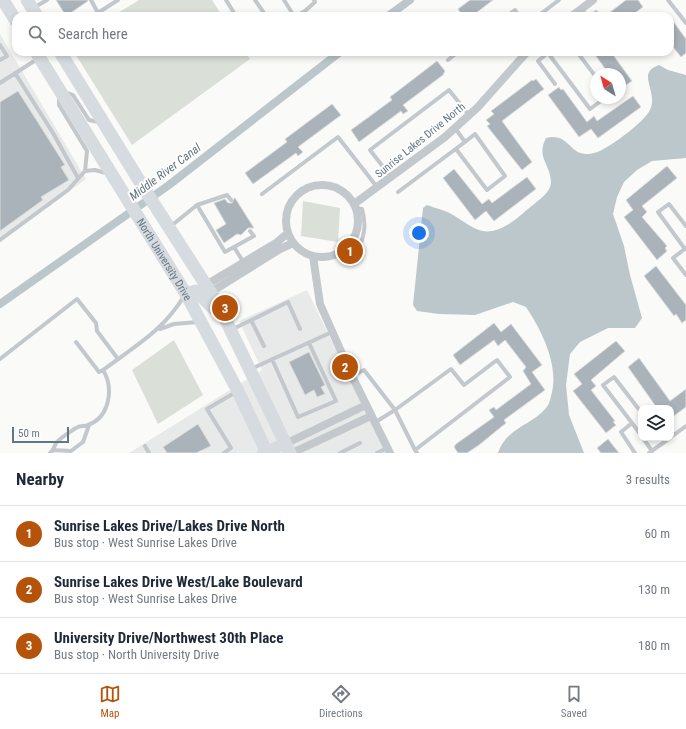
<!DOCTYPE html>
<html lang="en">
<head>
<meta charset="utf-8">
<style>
	:root { --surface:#fff; --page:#f2f2f3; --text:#1f2937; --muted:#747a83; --line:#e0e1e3; --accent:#b45309 }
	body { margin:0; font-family:"Roboto Condensed",sans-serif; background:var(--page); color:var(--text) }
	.controls { position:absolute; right:12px; bottom:12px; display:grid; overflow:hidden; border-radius:8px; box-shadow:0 2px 6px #0003 }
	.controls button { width:36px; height:36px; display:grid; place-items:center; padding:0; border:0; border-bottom:1px solid var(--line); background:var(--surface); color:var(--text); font:20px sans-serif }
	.compass { position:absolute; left:590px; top:68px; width:36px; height:36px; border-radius:50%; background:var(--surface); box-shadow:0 2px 6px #0003; rotate:323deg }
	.scale { position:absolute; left:12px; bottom:10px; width:57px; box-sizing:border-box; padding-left:4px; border:2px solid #657683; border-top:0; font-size:11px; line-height:14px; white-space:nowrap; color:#657683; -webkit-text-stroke:3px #fff; paint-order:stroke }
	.you { position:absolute; left:419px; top:233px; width:14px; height:14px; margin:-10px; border:3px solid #fff; border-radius:50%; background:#1a73e8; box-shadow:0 0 0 6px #1a73e833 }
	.badge { display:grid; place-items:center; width:26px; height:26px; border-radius:50%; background:var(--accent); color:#fff; font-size:13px; font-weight:700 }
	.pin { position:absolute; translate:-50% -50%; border:2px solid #fff; box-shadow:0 1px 4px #0006 }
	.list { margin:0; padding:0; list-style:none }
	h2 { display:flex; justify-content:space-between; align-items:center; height:52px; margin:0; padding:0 16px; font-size:17px }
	h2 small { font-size:13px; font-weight:400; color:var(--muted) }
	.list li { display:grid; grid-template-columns:26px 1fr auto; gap:12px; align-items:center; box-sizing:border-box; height:56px; padding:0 16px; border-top:1px solid var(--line) }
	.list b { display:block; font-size:15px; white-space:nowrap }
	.list p { margin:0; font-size:13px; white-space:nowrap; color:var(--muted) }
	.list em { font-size:13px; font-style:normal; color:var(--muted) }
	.icon { flex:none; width:22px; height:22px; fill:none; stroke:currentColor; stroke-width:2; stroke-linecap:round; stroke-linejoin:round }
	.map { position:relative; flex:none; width:686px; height:453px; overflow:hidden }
	.search { position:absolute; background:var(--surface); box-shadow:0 2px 6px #0003; left:12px; right:12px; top:12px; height:44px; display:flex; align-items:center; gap:10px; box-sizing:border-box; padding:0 14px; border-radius:12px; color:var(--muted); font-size:15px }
	.sheet { height:220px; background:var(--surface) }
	nav { display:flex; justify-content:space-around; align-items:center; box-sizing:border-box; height:56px; border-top:1px solid var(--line); background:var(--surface); font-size:11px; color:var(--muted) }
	nav a { display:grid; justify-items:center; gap:2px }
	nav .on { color:var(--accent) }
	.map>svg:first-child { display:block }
	.built { fill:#e8e9e9 }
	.green { fill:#dadfd7 }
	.water { fill:#bbc7cb }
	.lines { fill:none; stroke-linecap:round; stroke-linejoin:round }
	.canal { stroke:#bbc7cb; stroke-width:8 }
	.building { fill:#aab3b9; stroke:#dcdcda }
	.lane { stroke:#c3c8cc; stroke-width:4 }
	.street { stroke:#c3c8cc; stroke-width:8 }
	.secondary { stroke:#d6dbdf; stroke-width:12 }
	.primary { stroke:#d6dbdf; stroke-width:13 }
	.labels { text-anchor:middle; stroke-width:4; stroke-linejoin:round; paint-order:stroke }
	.street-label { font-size:11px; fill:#657683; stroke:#fff }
	.water-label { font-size:12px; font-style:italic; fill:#60757c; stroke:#fff }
</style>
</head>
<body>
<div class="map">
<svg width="686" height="453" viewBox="0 0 686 453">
	<rect width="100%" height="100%" fill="#fafaf8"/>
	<path class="built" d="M0,34l86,145 -86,63z
		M307,290l79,163h-257l133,-83 -23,-49z"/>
	<path class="green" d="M139,0h73l10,16h-109z
		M74,52h171l5,7 -118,86z
		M303,201l37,7 -2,34 -37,-6z
		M174,340l29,55 -45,29 -26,-54z"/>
	<path class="water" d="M659,65l9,5 18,5v83l-34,3 -15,9 -13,12 -7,15 -4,17 11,32 6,29 12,43 -7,10h-27l-28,14 -10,12 -4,31 3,30 15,38h-86c9,-26 33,-27 48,-45 3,-3 4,-8 5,-12 9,-29 -9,-65 -25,-89l-13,-5 -38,13 -36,-1 -22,-3 -4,-6 10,-97 4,-3c8,3 18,5 26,10 21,12 29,25 56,9 8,-5 16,-13 24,-19 7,-6 18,-13 18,-23 -1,-19 -15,-24 -5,-44 27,-7 22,26 54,13 14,-7 43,-28 50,-41 9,-19 -15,-37 9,-45z"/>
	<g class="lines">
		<path class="canal" d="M388,16l22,-16
			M0,304l169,-119 171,-133"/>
	</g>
	<path class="building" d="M56,0h32v1l-22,15z
		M470,0h23l-21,16h-18l6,-4 -2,-3z
		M626,0h12l5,7 -12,9h-26z
		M670,17l16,22v14l-5,4 -11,-14z
		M593,52h18l21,29 -12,8v-15h-11z
		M437,61l8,10 -2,4 -40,30 5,6 -5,3 -2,-3 -42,31 -8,-12 41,-30 -2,-3z
		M536,79l8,10 -42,32 30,41 -10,8 -35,-44 3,-2 -4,-4 8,-6 -3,-3 41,-31 1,1z
		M559,87l2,3 2,-1 24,33 7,-6 3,5 36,-25 8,11 -43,31 -7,-9 -12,8 -31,-42z
		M18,91l47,74 -4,2 8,13 -28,17 2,3 -43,31v-129z
		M332,104l9,11 -43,32 5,5 -5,4 -2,-3 -43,31 -8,-11 42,-31 -2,-3z
		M667,166l10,12 -35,28 5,6 -5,5 25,29 -2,2 2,3 -10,9 -33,-43 9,-7 -7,-10z
		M454,169l28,35 7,-5 3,4 35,-26 9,12 -42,32 -8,-10 -11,9 -32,-42z
		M234,198h1l19,30h-6l-7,7 -4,-1 -13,9 -8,-13 10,-6 -12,-21 11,-4 3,4h4z
		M656,266l30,39v15l-4,3 -6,-9 -2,2 -30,-40z
		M494,323l7,9 10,-8 31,41 -10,7 13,18 -41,30 2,3 -27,22 -12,8h-9l-4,-6 2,-3 38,-27 -5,-7 5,-3 2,3 35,-26 -8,-13 3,-4 -21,-27 -7,6 -4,-6 -34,25 -7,-10z
		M616,341l9,10 -34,29 5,6 -5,4 24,31 -2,1 3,3 -10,8 -33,-42 9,-7 -8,-10z
		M309,352l16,33 -4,2 4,7 -8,3 -3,-7 -9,5 -16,-33z
		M639,358l31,43 16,-12v18l-15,11v-10h-14l-29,-41z
		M198,424l13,22 -15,7h-29l-4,-6z
		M608,439l11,14h-18l-4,-5z"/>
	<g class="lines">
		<path class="lane" d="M91,0l7,13
			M226,0l10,16
			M255,0l11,16
			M284,0l10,16
			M668,0l18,23
			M33,8l14,-8
			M581,9l6,7
			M93,16l25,-16
			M296,16l9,-5 10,-9 -1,-2
			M507,16l8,-6 4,6
			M538,16l21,-16
			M591,16l5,-4
			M0,45l7,11 -7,4
			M549,52l-11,9 17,23
			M577,52l19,25
			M548,53l42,56 15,-11
			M448,60l10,-8
			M15,73l38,60 25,45
			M0,83l39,-25
			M65,92l8,3 16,25 10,2
			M59,97v8l28,46 -2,20 10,-1 11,3
			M456,149l31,41 18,-14 -30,-42 -10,8
			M391,177l-21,-27 79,-60 20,25
			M398,192l67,-50 -10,-14
			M262,194l76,-57 39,50
			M197,205l28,47 9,-5 10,16
			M171,226l26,-21 30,-10 4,5
			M0,240l68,-50 17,-19
			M350,244l10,2c5,-14 6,-22 2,-37l-6,-1
			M234,247l20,-11 -4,-5
			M686,248l-13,10 13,17
			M685,249l-27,-37 11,-8 17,22
			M251,320l13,26
			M160,329l14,-5 24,-2
			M233,329l55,-27 12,27
			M76,342l23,30 4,-2
			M0,359l77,-60 19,24 1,8 21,28
			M272,359l26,58 38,-16 -27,-58
			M251,369l81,-37
			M352,376l12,-6 31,40 -21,13
			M632,423l9,12
			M671,437l15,-11
			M643,438l9,13
			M145,446l4,7
			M53,450l18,1 12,-9 6,-17
			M415,450l95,-73 -13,-17 -33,25 -13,-16 -56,41 20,40 2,3
			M50,453c4,-3 4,-6 6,-10 5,-6 14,-11 20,-15 4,-3 8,-1 12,-3 22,-8 26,-37 15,-55 31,-23 61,-40 81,-74
			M224,453l7,-5 -24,-39 29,-17
			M340,453l20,-10
			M377,453l10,-5
			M635,453l-14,-21 11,-9 -29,-38 11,-8 27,35
			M649,453l21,-15"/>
		<path class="street" d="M572,16l21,-16
			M286 221a36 36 0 1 1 72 0a36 36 0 1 1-72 0Z
			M354,204l91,-67 33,-30 49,-55
			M313,256l7,48 32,72 38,77
			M206,285l70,-42 12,-10
			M211,292l69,-43 13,-6
			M285,444l81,-39
			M292,453l79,-37"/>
		<path class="secondary" d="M263,453l22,-9"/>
		<g class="primary">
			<path d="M3,0l13,21"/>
			<path d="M27,0l10,16"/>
			<path id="s1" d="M36,52l150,242 52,97 29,62"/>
			<path d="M60,52l85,138 73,114 72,149"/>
			<path d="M186,294l10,-3 18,18"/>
		</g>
	</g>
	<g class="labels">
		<g class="street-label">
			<text transform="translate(420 140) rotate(-39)" y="4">Sunrise Lakes Drive North</text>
			<text dy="4" stroke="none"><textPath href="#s1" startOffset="244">North University Drive</textPath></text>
		</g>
		<g class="water-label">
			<text transform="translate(165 172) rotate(-37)" y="4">Middle River Canal</text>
		</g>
	</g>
</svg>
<div class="controls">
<button><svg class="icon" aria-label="layers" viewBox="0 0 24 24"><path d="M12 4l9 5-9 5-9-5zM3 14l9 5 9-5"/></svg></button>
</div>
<svg class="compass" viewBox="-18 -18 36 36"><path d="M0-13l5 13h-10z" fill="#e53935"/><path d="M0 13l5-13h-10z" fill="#747a83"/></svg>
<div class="scale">50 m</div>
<div class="you"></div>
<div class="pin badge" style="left:350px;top:251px">1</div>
<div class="pin badge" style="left:345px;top:367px">2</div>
<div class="pin badge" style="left:225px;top:308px">3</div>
<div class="search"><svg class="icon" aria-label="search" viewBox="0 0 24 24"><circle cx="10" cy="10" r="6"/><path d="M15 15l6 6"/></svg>Search here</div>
</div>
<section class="sheet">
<h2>Nearby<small>3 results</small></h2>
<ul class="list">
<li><span class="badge">1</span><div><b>Sunrise Lakes Drive/Lakes Drive North</b><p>Bus stop · West Sunrise Lakes Drive</p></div><em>60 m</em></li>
<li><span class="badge">2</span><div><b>Sunrise Lakes Drive West/Lake Boulevard</b><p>Bus stop · West Sunrise Lakes Drive</p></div><em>130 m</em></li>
<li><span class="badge">3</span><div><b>University Drive/Northwest 30th Place</b><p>Bus stop · North University Drive</p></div><em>180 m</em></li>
</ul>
</section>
<nav>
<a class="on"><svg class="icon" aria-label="map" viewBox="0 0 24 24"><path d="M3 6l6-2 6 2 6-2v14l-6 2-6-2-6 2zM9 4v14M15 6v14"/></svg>Map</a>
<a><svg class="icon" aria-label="directions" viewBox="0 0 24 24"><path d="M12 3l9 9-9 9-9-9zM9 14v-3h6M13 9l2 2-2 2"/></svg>Directions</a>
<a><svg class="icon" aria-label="saved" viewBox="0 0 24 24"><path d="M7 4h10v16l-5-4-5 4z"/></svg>Saved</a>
</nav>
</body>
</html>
